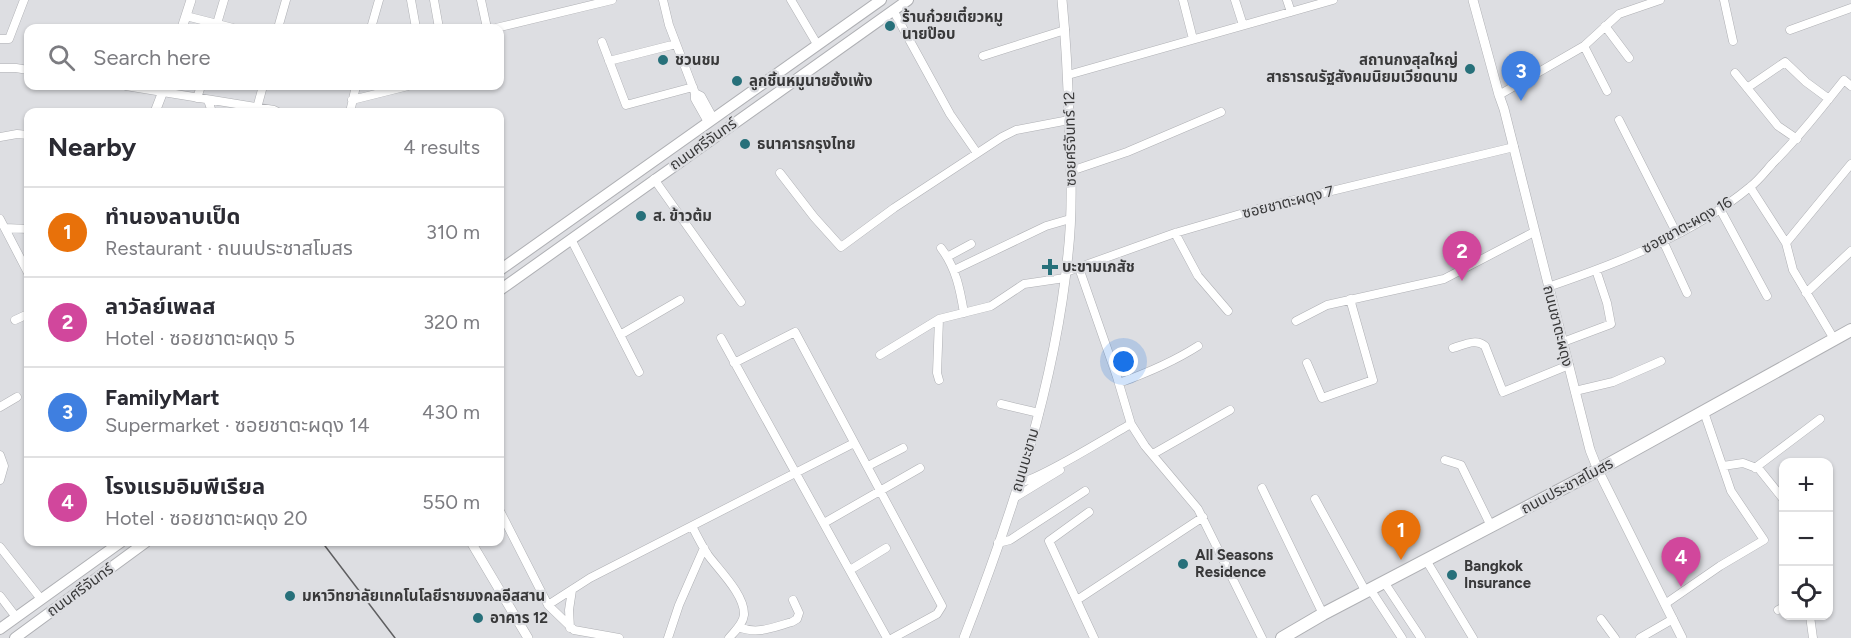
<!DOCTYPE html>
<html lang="en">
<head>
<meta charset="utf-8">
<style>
	:root { --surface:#fff; --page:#f7f7f7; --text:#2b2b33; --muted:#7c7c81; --line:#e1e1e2; --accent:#27707a }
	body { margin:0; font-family:Figtree,"Noto Sans Thai",sans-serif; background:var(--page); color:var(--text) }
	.controls { position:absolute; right:18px; bottom:18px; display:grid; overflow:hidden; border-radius:12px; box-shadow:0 2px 4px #0004 }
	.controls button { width:54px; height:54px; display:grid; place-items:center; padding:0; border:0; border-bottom:2px solid var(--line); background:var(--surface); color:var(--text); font:30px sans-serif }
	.you { position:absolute; left:1124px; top:362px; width:21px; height:21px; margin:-15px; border:4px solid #fff; border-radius:50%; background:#1a73e8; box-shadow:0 0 0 9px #1a73e833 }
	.badge { display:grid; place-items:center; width:39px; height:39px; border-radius:50%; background:var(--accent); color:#fff; font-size:20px; font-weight:700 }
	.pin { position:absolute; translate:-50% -50px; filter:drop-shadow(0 2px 3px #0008) }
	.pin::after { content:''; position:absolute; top:32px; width:21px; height:18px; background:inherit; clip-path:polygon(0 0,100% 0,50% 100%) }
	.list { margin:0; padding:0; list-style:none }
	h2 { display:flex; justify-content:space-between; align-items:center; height:78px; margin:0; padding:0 24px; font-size:26px }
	h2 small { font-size:20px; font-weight:400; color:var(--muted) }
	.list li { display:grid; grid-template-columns:39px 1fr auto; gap:18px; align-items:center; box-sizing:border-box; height:90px; padding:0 24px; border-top:2px solid var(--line) }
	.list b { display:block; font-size:22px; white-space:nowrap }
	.list p { margin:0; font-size:20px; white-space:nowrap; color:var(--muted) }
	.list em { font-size:20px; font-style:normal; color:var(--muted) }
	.icon { flex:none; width:33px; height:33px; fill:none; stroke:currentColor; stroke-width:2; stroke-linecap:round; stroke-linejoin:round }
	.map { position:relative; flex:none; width:1851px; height:638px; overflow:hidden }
	.search { position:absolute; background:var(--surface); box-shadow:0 2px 4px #0004; left:24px; top:24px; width:480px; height:66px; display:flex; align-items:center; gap:15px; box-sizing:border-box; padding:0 21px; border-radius:12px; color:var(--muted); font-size:22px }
	.panel { position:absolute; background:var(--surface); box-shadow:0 2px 4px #0004; left:24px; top:108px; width:480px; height:438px; border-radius:12px }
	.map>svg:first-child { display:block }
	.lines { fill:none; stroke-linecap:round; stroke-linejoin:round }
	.minor-casing { stroke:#afb0b4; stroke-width:9 }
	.tertiary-casing { stroke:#afb0b4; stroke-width:10 }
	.secondary-casing { stroke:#afb0b4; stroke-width:12 }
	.primary-casing { stroke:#afb0b4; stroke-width:14 }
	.minor { stroke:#fff; stroke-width:8 }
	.tertiary { stroke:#fff; stroke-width:9 }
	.secondary { stroke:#fff; stroke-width:10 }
	.primary { stroke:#fff; stroke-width:12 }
	.tram { stroke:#5f5f61; stroke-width:1.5 }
	.poi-dot { fill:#27707a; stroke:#dddee2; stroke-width:2 }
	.labels { text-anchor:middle; stroke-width:4.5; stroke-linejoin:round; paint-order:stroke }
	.poi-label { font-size:15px; font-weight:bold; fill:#39393a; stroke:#dddee2; text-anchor:start }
	.street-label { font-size:15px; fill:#39393a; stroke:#dddee2 }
</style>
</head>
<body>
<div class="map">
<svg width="1851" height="638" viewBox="0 0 1851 638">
	<rect width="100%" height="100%" fill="#dddee2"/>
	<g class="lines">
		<defs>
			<path id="minor" d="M411,0l5,28
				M434,0l5,28
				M481,0l6,28
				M663,0l6,25 26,68v6l13,23
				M791,0l26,44
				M1183,0l10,39
				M1235,0l8,25
				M1287,0l4,12
				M1724,0l9,41
				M893,10l57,104 27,39
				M186,16l47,12
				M1605,26l24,32
				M216,27l8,-27
				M278,28l8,-28
				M371,28l8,-28
				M496,28l116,-28
				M1790,30l61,-22
				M0,39h9l15,-39
				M602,42l24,63 67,-18
				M1584,46l23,45
				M983,56l82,-26
				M609,61l67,-17
				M0,68h16l12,2
				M1735,73l43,53 19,13
				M1068,75l265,-75
				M126,86l148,24 4,2
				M1747,88l38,-26 21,20 23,17
				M695,93l6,3 12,22
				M1499,95l85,-49 35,-32 41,-14
				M197,98l4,-12
				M208,100l4,12
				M352,100l56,-14
				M257,108l6,-22
				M350,112l6,-26
				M1619,120l58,114
				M0,137l17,-3 11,1
				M1071,171l56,-19 94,-40
				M780,173l34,44 27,30 53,-39 108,-71 14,-7 53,-10
				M654,179l87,123
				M1750,187l36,56 7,27 41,69
				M1720,209l47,87
				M0,219l28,54
				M5,228l23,1
				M1175,233l23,43 30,35
				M571,239l68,133
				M1663,241l24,52
				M1786,243l65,-79
				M941,248c15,20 19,41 23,65
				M947,257l24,-13
				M1079,268l38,109 14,47 14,22 53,63 64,129
				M954,270l92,-44 24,-7
				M1066,272l109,-39 86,-25 253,-61
				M1548,287c70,-24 144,-52 202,-100 8,-6 15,-15 22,-23 26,-26 49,-55 72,-84l7,6
				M1806,293l45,-42
				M939,319l-2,54 2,7
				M15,320l13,-6
				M1296,321l31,-16 117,-26 90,-47
				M620,335l60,-35
				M721,338l166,300
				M1563,342l48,-18 -4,-21 -11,-33
				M1453,348c11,-3 23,-10 32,-2l18,46 66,-27
				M880,355l59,-36 52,-13 33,-22 41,-6
				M734,363l61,-31 147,274 -5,8 -44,24
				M1307,363l15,35 51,-18 -23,-81
				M1119,383c28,-10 54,-21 79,-37
				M1575,391l38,-9 48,-21
				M1001,404l38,9
				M0,407l17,-10
				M1153,454l77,-44
				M0,455l4,11 -4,14
				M1445,460l16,5 30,61
				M868,466l35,-18
				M1723,466l20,-3 16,6 25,31
				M1755,468l65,-49
				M1019,482c16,1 93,-48 112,-58
				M1262,488l61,126
				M1014,498l46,-28
				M1315,499l51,93
				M500,511l48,94 26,25 45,8
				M1089,512l-40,29 45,97
				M824,523l96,-55
				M692,526c5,10 10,20 16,29 11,15 37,40 36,60 -1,9 -9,16 -15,23
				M998,543l12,-3 75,-49
				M0,547l41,52
				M1426,560l47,78
				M850,570l36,-22
				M1384,582l37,56
				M1370,589l32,49
				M0,596l16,21
				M1077,600l126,-83
				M1665,604l55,-38 44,-26 -33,-49 -27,-79
				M548,605l42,-27 264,-135
				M1778,610l6,-3
				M1810,616l3,22
				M1601,619l14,19
				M739,627c18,8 35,0 53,-5l5,-3 2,-6 -6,-13
				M570,628l-1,-18 3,-20
				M668,638l11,-33 25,-57
				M1640,638l33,-19"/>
			<path id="tertiary" d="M1473,0l26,95 5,14 86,341 8,20 84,168
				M182,28l9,-28
				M155,112l10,-26
				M471,542l57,96
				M964,638c48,-123 91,-253 104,-384 5,-44 3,-88 1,-132 -1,-41 -3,-81 -7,-122"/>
			<path id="secondary" d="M500,270l381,-270
				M500,290l408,-290
				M0,629l121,-87
				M15,638l131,-96"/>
			<path id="primary" d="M1282,638l41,-24 275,-144 253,-140"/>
		</defs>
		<use href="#minor" class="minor-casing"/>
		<use href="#tertiary" class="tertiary-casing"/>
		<use href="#secondary" class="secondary-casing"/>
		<use href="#primary" class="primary-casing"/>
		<use href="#minor" class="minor"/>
		<use href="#tertiary" class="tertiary"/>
		<use href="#secondary" class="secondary"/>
		<use href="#primary" class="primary"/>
		<path class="tram" d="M322,542l73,96"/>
	</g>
	<g class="poi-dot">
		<circle cx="890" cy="26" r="6"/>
		<circle cx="663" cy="60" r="6"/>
		<circle cx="1470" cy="69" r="6"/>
		<circle cx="737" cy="81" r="6"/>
		<circle cx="745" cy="144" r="6"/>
		<circle cx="641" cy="216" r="6"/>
		<path d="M1047 258h6v6h6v6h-6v6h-6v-6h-6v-6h6z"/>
		<circle cx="1183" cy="564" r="6"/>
		<circle cx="1452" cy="575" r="6"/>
		<circle cx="290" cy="596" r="6"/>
		<circle cx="478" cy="618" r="6"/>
	</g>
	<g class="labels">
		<g class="poi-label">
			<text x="902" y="22">ร้านก๋วยเตี๋ยวหมู<tspan x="902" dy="17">นายป๊อบ</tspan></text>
			<text x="675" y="65">ชวนชม</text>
			<text x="1458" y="65" text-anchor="end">สถานกงสุลใหญ่<tspan x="1458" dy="17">สาธารณรัฐสังคมนิยมเวียดนาม</tspan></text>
			<text x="749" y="86">ลูกชิ้นหมูนายฮั้งเพ้ง</text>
			<text x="757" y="149">ธนาคารกรุงไทย</text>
			<text x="653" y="221">ส. ข้าวต้ม</text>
			<text x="1062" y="272">บะขามเภสัช</text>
			<text x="1195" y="560">All Seasons<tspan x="1195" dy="17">Residence</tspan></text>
			<text x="1464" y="571">Bangkok<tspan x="1464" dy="17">Insurance</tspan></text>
			<text x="302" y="601">มหาวิทยาลัยเทคโนโลยีราชมงคลอีสสาน</text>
			<text x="490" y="623">อาคาร 12</text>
		</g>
		<g class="street-label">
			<text transform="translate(1070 139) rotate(-91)" y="5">ซอยศรีจันทร์ 12</text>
			<text transform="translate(703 144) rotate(-35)" y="5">ถนนศรีจันทร์</text>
			<text transform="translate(1288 202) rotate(-14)" y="5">ซอยชาตะผดุง 7</text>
			<text transform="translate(1687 225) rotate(-29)" y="5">ซอยชาตะผดุง 16</text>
			<text transform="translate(1558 326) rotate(76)" y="5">ถนนชาตะผดุง</text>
			<text transform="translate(1025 460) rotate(-74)" y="5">ถนนบะขาม</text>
			<text transform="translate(1567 486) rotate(-28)" y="5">ถนนประชาสโมสร</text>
			<text transform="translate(80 590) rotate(-36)" y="5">ถนนศรีจันทร์</text>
		</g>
	</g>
</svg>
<div class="controls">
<button>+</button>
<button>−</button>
<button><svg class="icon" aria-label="locate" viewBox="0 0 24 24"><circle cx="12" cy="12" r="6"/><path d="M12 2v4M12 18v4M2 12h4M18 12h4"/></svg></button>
</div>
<div class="you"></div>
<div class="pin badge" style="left:1401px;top:560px;background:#e8710a">1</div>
<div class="pin badge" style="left:1462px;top:281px;background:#d1479c">2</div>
<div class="pin badge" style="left:1521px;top:101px;background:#3f7fe0">3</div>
<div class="pin badge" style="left:1681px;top:587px;background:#d1479c">4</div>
<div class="search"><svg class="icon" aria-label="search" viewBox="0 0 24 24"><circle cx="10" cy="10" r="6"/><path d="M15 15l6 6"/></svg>Search here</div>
<section class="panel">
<h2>Nearby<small>4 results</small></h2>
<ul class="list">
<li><span class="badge" style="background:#e8710a">1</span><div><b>ทำนองลาบเป็ด</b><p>Restaurant · ถนนประชาสโมสร</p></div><em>310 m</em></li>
<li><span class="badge" style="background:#d1479c">2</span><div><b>ลาวัลย์เพลส</b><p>Hotel · ซอยชาตะผดุง 5</p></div><em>320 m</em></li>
<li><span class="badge" style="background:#3f7fe0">3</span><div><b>FamilyMart</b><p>Supermarket · ซอยชาตะผดุง 14</p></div><em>430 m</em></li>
<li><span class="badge" style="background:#d1479c">4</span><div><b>โรงแรมอิมพีเรียล</b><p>Hotel · ซอยชาตะผดุง 20</p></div><em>550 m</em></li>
</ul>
</section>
</div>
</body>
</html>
